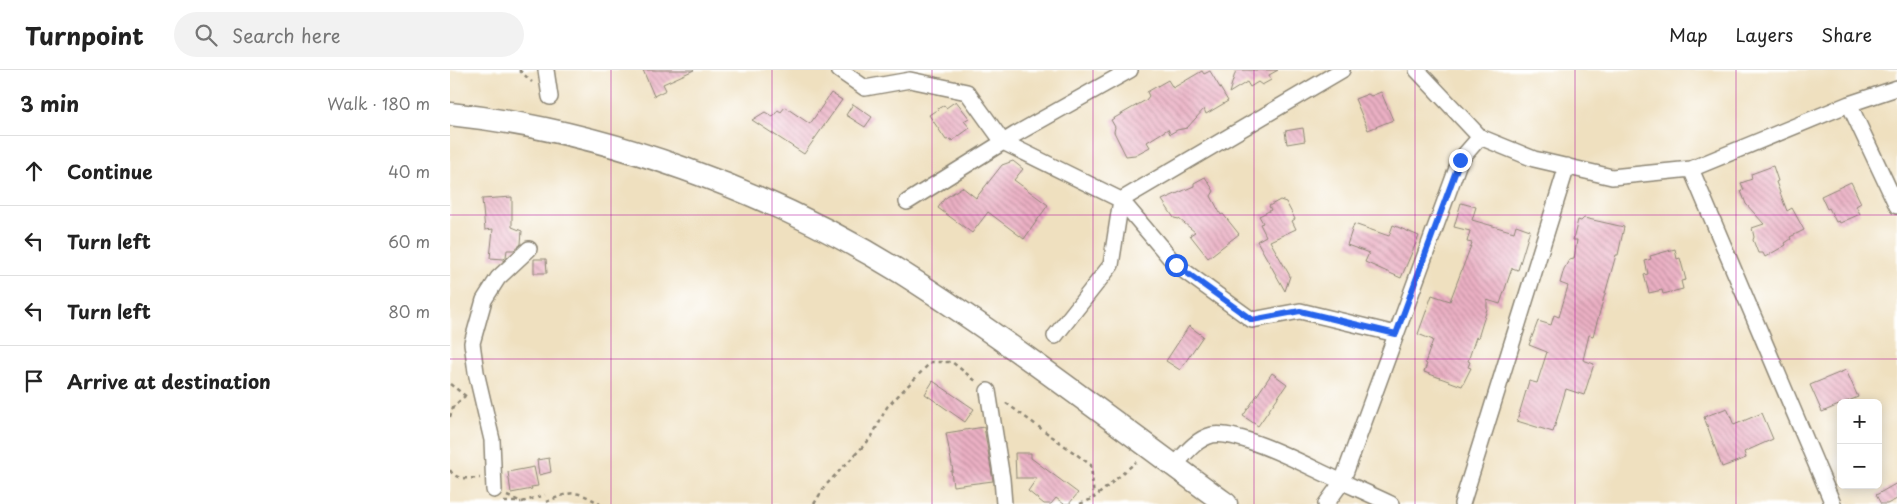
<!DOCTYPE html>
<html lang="en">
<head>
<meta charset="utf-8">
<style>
	:root { --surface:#fff; --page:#f2f2f2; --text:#222; --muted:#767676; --line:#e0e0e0 }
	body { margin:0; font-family:"Playpen Sans",sans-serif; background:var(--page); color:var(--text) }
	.controls { position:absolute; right:15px; bottom:15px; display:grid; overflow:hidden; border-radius:8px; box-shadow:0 2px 12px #0003 }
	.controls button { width:45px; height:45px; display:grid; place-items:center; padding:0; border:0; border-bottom:1px solid var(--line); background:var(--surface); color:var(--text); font:25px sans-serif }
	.stop { position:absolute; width:15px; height:15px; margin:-11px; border:4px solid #2563eb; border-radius:50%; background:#fff }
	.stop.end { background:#2563eb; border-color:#fff; box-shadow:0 1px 5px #0008 }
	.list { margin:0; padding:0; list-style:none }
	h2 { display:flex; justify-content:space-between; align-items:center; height:65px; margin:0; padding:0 20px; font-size:21px }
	h2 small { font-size:16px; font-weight:400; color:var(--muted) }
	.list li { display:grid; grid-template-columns:32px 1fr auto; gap:15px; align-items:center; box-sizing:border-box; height:70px; padding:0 20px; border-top:1px solid var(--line) }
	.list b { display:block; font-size:19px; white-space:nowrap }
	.list em { font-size:16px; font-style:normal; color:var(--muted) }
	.icon { flex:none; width:28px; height:28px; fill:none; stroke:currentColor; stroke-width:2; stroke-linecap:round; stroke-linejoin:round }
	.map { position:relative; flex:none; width:1447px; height:434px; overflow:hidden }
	header { display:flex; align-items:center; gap:30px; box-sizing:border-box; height:70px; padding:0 25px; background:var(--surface); border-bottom:1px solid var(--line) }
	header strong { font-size:24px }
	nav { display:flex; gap:28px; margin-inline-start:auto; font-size:18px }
	.search { width:350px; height:45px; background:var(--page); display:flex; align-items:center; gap:12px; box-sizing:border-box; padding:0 18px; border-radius:28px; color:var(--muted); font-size:19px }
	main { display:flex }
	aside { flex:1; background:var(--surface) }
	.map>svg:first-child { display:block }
	.building { fill:url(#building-back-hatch) }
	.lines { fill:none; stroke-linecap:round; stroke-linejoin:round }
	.minor-casing { stroke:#8d8675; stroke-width:18 }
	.highway-casing { stroke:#8d8675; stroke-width:25 }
	.path { stroke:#8d8675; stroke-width:2.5; stroke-dasharray:4 4; stroke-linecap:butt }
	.minor { stroke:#fff; stroke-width:15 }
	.highway { stroke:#fff; stroke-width:22 }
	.route { stroke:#2563eb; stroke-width:6 }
	.grid { fill:none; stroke:#b5179e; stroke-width:1; stroke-opacity:0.55 }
</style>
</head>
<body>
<header>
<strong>Turnpoint</strong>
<div class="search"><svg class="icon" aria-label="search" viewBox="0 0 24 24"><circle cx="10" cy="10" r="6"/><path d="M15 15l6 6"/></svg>Search here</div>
<nav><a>Map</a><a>Layers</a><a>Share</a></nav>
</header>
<main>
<aside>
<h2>3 min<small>Walk · 180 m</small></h2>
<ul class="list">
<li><svg class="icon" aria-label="ahead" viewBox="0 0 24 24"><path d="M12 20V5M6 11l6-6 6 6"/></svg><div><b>Continue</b></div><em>40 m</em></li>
<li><svg class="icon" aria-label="left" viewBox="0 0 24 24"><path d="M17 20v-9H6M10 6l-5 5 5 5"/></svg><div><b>Turn left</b></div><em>60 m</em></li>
<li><svg class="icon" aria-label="left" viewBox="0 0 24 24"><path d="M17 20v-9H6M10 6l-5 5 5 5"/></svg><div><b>Turn left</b></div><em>80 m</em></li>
<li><svg class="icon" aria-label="arrive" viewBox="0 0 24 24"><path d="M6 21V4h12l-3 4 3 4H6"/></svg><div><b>Arrive at destination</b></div></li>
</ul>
</aside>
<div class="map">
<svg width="1447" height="434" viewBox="0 0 1447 434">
	<defs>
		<pattern id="building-back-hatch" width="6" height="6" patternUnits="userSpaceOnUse" patternTransform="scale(1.25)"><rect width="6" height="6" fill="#ebb0c4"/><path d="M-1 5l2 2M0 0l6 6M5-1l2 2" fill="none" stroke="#bf8f9f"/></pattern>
	</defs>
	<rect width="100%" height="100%" fill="#fff"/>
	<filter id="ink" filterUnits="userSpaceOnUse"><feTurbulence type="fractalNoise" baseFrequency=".02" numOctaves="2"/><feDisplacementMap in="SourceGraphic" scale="10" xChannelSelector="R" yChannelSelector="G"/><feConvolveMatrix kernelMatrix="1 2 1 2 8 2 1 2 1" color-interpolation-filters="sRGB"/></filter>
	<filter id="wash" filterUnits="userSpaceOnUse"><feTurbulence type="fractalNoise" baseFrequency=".0096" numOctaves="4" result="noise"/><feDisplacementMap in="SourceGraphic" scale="20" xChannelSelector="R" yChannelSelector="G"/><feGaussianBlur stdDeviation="1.12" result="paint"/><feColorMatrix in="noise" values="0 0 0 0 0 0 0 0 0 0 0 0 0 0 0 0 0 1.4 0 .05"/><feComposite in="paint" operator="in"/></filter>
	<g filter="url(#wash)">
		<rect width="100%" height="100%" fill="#efe0bf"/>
		<g id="blocks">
			<path class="building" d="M193,0h51l-31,14 3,6 -12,6z
				M786,0h42l-9,5 2,5 -9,5 -4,-3 -8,5 -3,-5 -18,11z
				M752,1l2,3 6,-3 18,30 -22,13 -2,-5 -17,19 -10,2 -7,4 -2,-5 -21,13 3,5 -15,8 -9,1 -12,-24 1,-5 -4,-7 35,-20 3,-4 -2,-4 21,-12 5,8z
				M931,22l12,28 -25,10 -13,-31 13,-5 3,2z
				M381,23l11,7 -38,54 -52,-34 13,-8 8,5 5,-7 3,2 4,-5 25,17z
				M506,31l13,17 -5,3 6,7 -18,13 -1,-2 -5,1 -17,-25 15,-10 2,3z
				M403,34l19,13 -7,10 -19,-12z
				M853,58l2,13 -18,3 -2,-13z
				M563,91l10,8 -9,11 34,25 -24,34 -36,-27 -16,21 -34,-25 6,-9 18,-12 14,11 26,-33z
				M1323,96l5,15 -2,1 11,29 5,-3 12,22 -14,7 1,2 -6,4 1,2 -21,12 -2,-4h-5l-5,-13 1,-3 -2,-9 12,-4 -18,-20 -5,-13 3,-1 -3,-7 11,-4 -1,-5z
				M755,107l9,14 -3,5 10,19 2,-1 16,20 -31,24 -18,-23 5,-3 -16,-13 -5,-1 -12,-18 32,-14v-3z
				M1401,112l10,21 -5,3 4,8 -20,9 -1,-2 -3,1 -7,-14 -2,1 -6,-13z
				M62,127v30l10,4 -1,13 -7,6h-7l-1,7 -2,2 -14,-1 3,-29 -8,1 -3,-31z
				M830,130l6,2 9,17 -3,2 4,8 -26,12 20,35 -5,15 -28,-50 9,-5 -6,-12 3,-1 -4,-7 12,-6 -2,-4z
				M1011,133l15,4 -4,13 42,12 2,-7 14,5 -12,40 -6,-2 -12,36 -13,-4v9l-9,29 -2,-1 -8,24 2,1 -2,5 3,1 -9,18 -38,-14 3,-8 -2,-1 8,-23 -15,-6 14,-39 18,6 22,-58 -5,-1 3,-11 -16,-4z
				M1134,148l40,9 -6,28h-2l-23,81 -4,-1 -6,25 11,4 -10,31 -18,-6 -13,43 -36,-11 12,-40 8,2 10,-31 -18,-7 9,-24 13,4 3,-10 5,2 9,-31 -8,-3 4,-14 5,-9 5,-1 3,-19h-4l5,-20 3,1z
				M904,154l35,12 4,-11 26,11 -18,42 -36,-16 4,-9 -22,-8z
				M1225,179l2,10 3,-1 6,22 -5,1 2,8 -20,5 -1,-4 -13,3 -5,-18 4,-1 -3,-13 6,-2 -1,-3z
				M84,189h12l1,14h-13z
				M739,256l14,10 -23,34 -14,-9z
				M1396,300l12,27 -36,15 -12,-27z
				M822,303l15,11 -29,42 -15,-10z
				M483,311l41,28 -9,13 -40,-28z
				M1277,338l7,17 28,-12 11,26 -29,13 2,6 -24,9 -18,-50z
				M534,357l9,54 -40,5 -2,-15h2l-7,-38z
				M565,383h16v5l47,35 -9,11h-5l-8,-6 -5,6h-7l-16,-13 9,-13h-21z
				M99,388l2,14 -12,3 -2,-15z
				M84,397l4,19 -7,1 1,2 -21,4 -3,-21z
				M1447,413v16l-10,5h-6l-5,-9z"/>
		</g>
	</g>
	<g filter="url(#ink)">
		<use href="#blocks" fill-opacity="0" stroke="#8d8675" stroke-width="1"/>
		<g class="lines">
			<defs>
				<path id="minor" d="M96,0l4,27
					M389,0l26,18 45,-8 57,12 36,50 118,58 55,65 76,55 48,-9 96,23
					M967,0l63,67 54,22 78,18 79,-8 158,-65 48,-16
					M1399,34l48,102
					M1241,99l142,335
					M457,132l109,-68 114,-64
					M605,266l56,-71 10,-65 221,-130
					M538,321l14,88 2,25
					M724,396c11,-12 22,-27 38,-31 25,-5 86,26 109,37 23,11 47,21 70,32
					M44,420l-2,-50 -16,-68 -4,-29 12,-43 14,-22 31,-29
					M876,434l16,-22 118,-322 20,-23
					M1012,434l105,-338"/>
				<path id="highway" d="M0,44c154,16 320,77 452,159 112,71 217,153 324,231"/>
			</defs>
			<use href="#minor" class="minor-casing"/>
			<use href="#highway" class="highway-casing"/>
			<path class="path" d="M69,0l13,12
				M0,314l17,13
				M556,333l85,62 3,33 42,-36
				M0,347l3,-10 12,-11
				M0,400c6,11 19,8 30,8
				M57,426l15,6 23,-7
				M54,432h17
				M96,432c26,-11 29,-13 54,2
				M364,434l11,-18 46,-48 16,-31 44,-45h21l25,20
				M630,434l14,-6"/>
			<use href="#minor" class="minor"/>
			<use href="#highway" class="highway"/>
		</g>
	</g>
	<g class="lines" filter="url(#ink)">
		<path class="route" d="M726,195l76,55 48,-9 96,23 64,-174"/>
	</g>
	<path class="grid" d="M161,0v434M322,0v434M482,0v434M643,0v434M804,0v434M965,0v434M1125,0v434M1286,0v434M0,145h1447M0,289h1447"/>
</svg>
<div class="controls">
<button>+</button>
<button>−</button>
</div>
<div class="stop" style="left:726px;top:195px"></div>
<div class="stop end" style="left:1010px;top:90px"></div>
</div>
</main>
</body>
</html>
